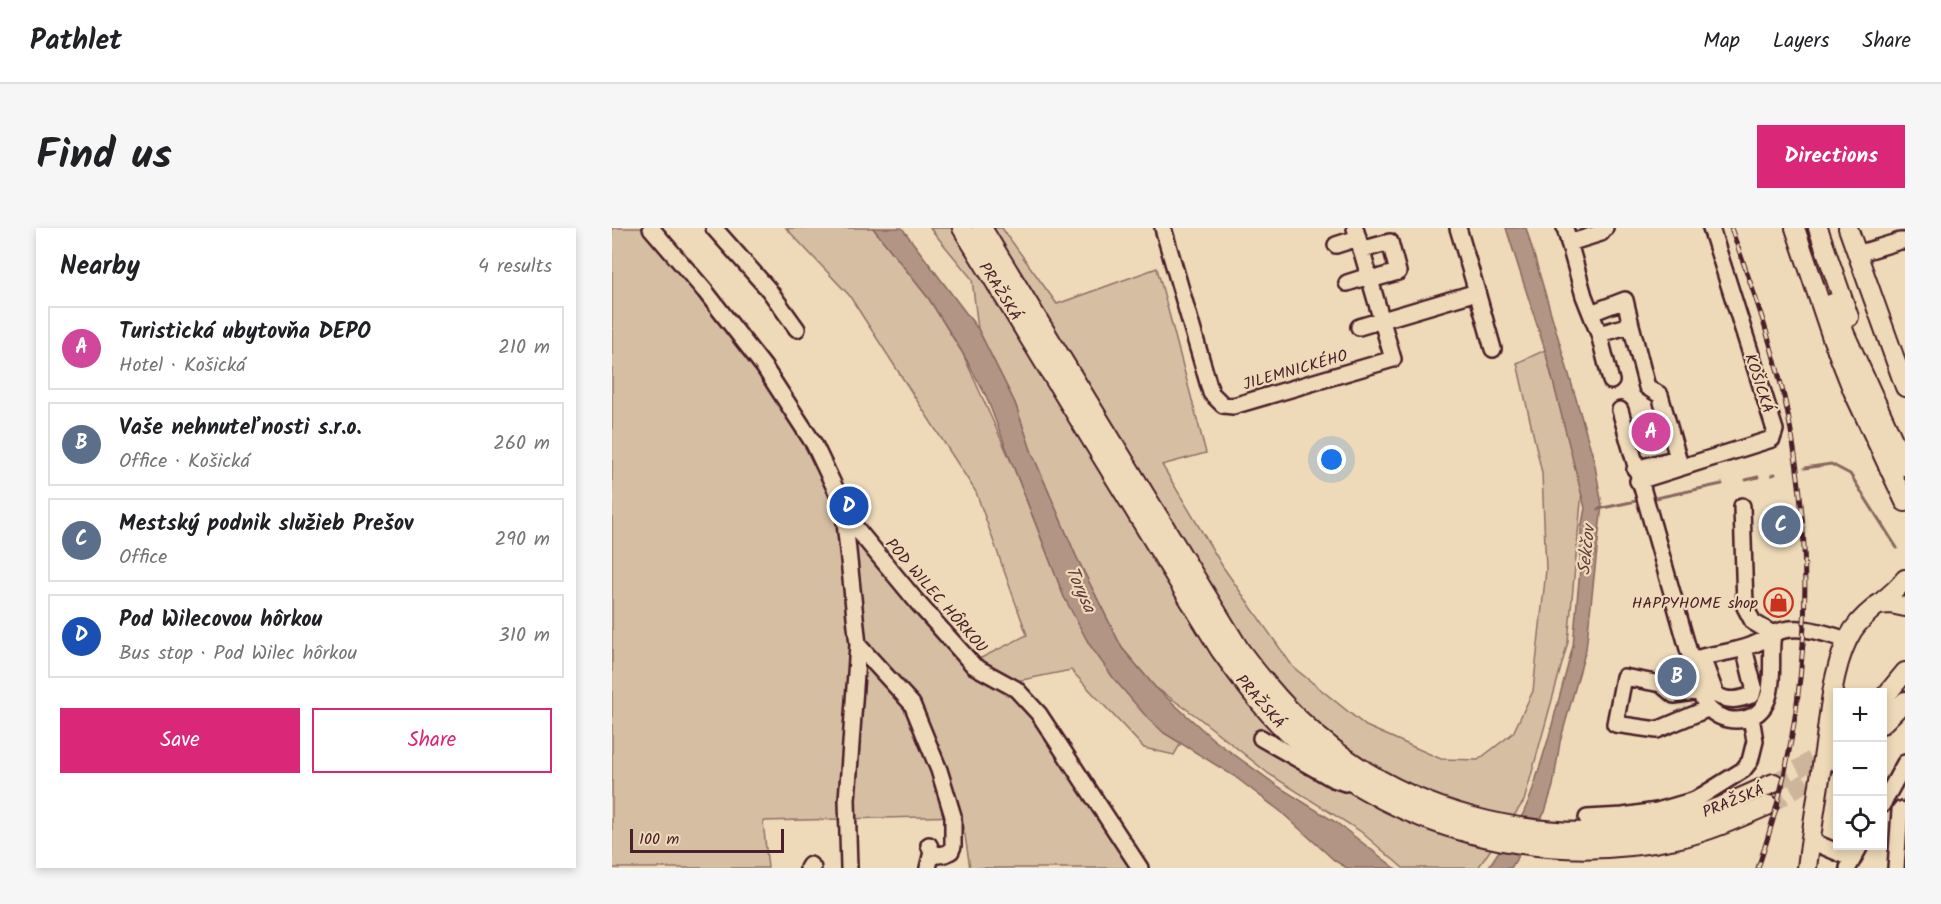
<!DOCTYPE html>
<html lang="en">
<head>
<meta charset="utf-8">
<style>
	:root { --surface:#fff; --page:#f6f6f6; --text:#202124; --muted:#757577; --line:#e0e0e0; --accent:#db2777 }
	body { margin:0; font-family:Kalam,sans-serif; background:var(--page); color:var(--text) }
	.controls { position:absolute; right:18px; bottom:18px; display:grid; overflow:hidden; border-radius:0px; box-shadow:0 3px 9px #0003 }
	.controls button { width:54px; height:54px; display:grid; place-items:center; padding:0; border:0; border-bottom:2px solid var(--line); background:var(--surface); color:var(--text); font:30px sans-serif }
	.scale { position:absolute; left:18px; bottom:15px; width:154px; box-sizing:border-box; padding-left:6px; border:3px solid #4a1f2b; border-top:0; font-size:16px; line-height:21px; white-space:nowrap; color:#4a1f2b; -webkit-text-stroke:4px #eedab8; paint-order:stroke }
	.you { position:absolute; left:720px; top:232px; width:21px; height:21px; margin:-15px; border:4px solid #fff; border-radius:50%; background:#1a73e8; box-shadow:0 0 0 9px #1a73e833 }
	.badge { display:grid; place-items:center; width:39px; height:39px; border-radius:50%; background:var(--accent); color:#fff; font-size:20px; font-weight:700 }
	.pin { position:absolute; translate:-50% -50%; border:3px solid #fff; box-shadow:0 2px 6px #0006 }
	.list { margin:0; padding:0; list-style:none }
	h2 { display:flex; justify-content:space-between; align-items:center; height:78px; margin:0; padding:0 24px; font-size:26px }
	h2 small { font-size:20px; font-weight:400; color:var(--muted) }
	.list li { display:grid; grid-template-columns:39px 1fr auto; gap:18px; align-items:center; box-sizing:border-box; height:84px; margin:0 12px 12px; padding:0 12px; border:2px solid var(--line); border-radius:0px }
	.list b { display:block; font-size:22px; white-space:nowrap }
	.list p { margin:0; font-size:20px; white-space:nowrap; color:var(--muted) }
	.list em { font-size:20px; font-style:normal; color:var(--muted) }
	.actions { display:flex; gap:12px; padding:18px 24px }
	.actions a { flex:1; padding:14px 0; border:2px solid var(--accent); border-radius:0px; text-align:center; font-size:21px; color:var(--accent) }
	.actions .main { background:var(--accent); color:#fff }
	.icon { flex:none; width:33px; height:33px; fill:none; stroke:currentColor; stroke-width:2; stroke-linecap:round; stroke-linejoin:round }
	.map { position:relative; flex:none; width:1293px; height:640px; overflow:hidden; border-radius:0px }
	header { display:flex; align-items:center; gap:36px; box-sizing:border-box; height:84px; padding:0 30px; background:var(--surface); border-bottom:2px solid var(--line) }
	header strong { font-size:28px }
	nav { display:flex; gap:33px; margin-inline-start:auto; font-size:21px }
	.intro { display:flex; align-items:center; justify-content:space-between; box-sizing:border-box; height:144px; padding:0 36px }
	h1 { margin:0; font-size:42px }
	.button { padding:15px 27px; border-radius:0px; background:var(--accent); color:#fff; font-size:21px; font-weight:700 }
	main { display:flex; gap:36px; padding:0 36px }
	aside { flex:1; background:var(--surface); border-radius:0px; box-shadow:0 3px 9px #0003 }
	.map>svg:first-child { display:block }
	.green { fill:#d6bea3; stroke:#906e67; stroke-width:1.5 }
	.water { fill:#b29584; stroke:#886660; stroke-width:1.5 }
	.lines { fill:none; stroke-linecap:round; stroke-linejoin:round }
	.stream { stroke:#886660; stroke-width:3 }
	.major-tunnel { stroke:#cdb59c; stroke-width:18; stroke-dasharray:18 9; stroke-linecap:butt }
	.minor-casing { stroke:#4a1f2b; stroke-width:20 }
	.major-casing { stroke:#4a1f2b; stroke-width:22 }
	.minor { stroke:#eedab8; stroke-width:15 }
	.major { stroke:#eedab8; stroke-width:18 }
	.rail-casing { stroke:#4a1f2b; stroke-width:5 }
	.rail { stroke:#eedab8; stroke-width:3; stroke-dasharray:9; stroke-linecap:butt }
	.labels { text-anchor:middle; stroke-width:4.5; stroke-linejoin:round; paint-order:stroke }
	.street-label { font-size:16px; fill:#4a1f2b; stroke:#eedab8 }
	.poi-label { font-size:16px; fill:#4a1f2b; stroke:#eedab8; text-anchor:end }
	.water-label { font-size:18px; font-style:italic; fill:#643c41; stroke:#eedab8 }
</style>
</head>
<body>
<header>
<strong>Pathlet</strong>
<nav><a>Map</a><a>Layers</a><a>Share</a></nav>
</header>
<div class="intro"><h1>Find us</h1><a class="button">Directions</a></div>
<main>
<aside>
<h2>Nearby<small>4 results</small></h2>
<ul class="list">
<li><span class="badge" style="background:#d1479c">A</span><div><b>Turistická ubytovňa DEPO</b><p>Hotel · Košická</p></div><em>210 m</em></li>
<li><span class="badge" style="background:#5c6f8a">B</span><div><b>Vaše nehnuteľnosti s.r.o.</b><p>Office · Košická</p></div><em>260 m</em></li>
<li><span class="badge" style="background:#5c6f8a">C</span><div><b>Mestský podnik služieb Prešov</b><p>Office</p></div><em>290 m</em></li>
<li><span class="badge" style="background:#1a4fb4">D</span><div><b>Pod Wilecovou hôrkou</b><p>Bus stop · Pod Wilec hôrkou</p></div><em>310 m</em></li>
</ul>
<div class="actions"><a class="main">Save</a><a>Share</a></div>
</aside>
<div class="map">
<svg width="1293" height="640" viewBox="0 0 1293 640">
	<rect width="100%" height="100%" fill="#eedab8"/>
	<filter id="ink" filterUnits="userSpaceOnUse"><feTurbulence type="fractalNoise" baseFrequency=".0167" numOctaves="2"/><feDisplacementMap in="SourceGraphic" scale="12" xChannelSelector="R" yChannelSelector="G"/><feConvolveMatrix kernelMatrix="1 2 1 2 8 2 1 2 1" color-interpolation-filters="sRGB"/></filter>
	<g filter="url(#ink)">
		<path class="green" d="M0,0h40l107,120 76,124 28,76 28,35 82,79 54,-27 -51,-143 -127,-197 -63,-67h87l56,71 33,53 51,114 51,131 100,136 17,10 -7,12 -30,-7 -73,-78 -59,12 123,186h-165l-8,-52 -199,5 5,47h-156z
			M318,0h72l55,76 100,-36 49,185 -44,12 61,102 70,100 73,59 75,33 37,1 35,-27 20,-42 13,-121 -4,-97 -25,-110 28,-13 37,141 -14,151 -44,159 -46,67h-75l-43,-37 -91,-57 -70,-56 -44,-31 -33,-39 -46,-92 -44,-103 -17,-50 -37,-74 -6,-50z"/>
		<path class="water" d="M261,0h29l76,101 37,74 17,50 44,103 46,92 33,39 59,53 65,47 58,36 58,45h-48l-12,-7 -55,-50 -46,-35 -70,-43 -20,-19 -30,-35 -25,-35 -25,-47 -78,-201 -24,-44 -33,-53z
			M894,0h20l68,232 8,45 -16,144 -26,93 -7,44 -8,26 -34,56h-23l35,-54 8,-19 17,-55 25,-94 7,-77 1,-40 4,-21 -40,-158z"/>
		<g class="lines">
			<path class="stream" d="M1193,240l26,-4 19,10 47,74
				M1160,247l3,-1
				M1134,252l12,-3
				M1039,271l71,-15
				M986,281l43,-9"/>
			<path class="major-tunnel" d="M1162,555l29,-17 35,-25
				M1157,577l62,-39"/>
			<defs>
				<path id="minor" d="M39,0l54,63 59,76 50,77 30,63 12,21 61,74 57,64 42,23 23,25 101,154
					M102,0l55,62 28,39
					M551,0l48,165 12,12 10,1 160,-47 -38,-131
					M953,0l19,68 15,38
					M957,15l32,-10 4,-5
					M724,17l22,-7
					M749,22l29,-8 8,30 -28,8
					M1245,26l43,-13h5
					M735,55l22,-7
					M865,64l16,57
					M979,85l34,-13 6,25
					M747,99l118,-35 -19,-64
					M999,153l-12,-47 32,-9 16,62 13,8 18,63 -43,11
					M1008,182l80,281c4,14 11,24 27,28 9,2 18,1 26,-3 27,-15 15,-56 20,-82 23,-12 51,-1 74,6
					M1026,253l134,-42 3,-9 -64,-202
					M1130,278l3,101 8,15 20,12c-20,15 -47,18 -71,23l14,38c13,7 22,5 36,0l2,-8 -10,-39
					M232,285l14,132 -11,155 2,68
					M246,417l54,59 27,66 14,46v30l-2,5 -6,3 -7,1 -6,-3 -3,-7
					M1088,463l-26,4 -13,-11 -37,-7 -9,47 42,6 50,-21
					M649,510l72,41 12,4
					M1270,577l23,-42
					M975,590l36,-2 34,-5 38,-11 48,-30 7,-9 5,-20 -4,-24
					M1199,613l42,18
					M196,640l2,-3 3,3
					M316,640l4,-16
					M1236,640l12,-22
					M1284,640l4,-58 5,1"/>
				<path id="major" d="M350,0l258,422c21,29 42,59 69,84 105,96 248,134 387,105 32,-7 63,-21 93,-34
					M370,0l258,422c18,24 37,48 59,69 97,95 242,132 374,103 35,-8 68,-25 101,-39
					M1183,0l37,110 21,53 52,111
					M1206,0l31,89
					M1236,0l57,159
					M1221,75l12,31 60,132
					M1265,377l14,-1 14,3
					M1270,472l23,-28
					M1270,496l23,-23
					M1225,534h1
					M1195,640c5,-41 12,-82 18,-123 5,-35 8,-84 28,-115 14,-21 37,-31 52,-51"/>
			</defs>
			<use href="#minor" class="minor-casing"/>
			<use href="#major" class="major-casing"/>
			<use href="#minor" class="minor"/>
			<use href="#major" class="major"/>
			<defs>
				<path id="rail" d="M1119,0c22,61 44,123 57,187 30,151 20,307 -30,453"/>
			</defs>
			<use href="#rail" class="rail-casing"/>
			<use href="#rail" class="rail"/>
		</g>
	</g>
	<defs>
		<symbol id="shop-ring" viewBox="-11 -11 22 22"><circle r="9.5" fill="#eedab8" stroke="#c8321e" stroke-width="1.5"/><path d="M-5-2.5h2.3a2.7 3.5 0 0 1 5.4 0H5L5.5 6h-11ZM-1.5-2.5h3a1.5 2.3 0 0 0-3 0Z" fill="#c8321e"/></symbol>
	</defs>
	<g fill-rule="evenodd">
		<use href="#shop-ring" x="1150" y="358" width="33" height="33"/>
	</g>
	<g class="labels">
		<g class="street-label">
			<text transform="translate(389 63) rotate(58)" y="6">PRAŽSKÁ</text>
			<text transform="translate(683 141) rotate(-16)" y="6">JILEMNICKÉHO</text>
			<text transform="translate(1148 155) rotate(72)" y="6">KOŠICKÁ</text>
			<text transform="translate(325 367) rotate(49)" y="6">POD WILEC HÔRKOU</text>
			<text transform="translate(649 473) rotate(49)" y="6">PRAŽSKÁ</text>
			<text transform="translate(1121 572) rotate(-22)" y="6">PRAŽSKÁ</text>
		</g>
		<g class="poi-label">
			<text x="1146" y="380">HAPPYHOME shop</text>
		</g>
		<g class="water-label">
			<text transform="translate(974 322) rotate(-84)" y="6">Sekčov</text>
			<text transform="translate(469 361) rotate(66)" y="6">Torysa</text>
		</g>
	</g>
</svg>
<div class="controls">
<button>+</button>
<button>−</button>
<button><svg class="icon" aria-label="locate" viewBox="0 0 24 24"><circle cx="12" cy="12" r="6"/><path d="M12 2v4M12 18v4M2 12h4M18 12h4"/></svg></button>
</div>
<div class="scale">100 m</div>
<div class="you"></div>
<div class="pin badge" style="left:1039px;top:204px;background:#d1479c">A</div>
<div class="pin badge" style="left:1065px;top:449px;background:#5c6f8a">B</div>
<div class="pin badge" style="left:1169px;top:297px;background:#5c6f8a">C</div>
<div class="pin badge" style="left:237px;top:278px;background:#1a4fb4">D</div>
</div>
</main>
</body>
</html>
